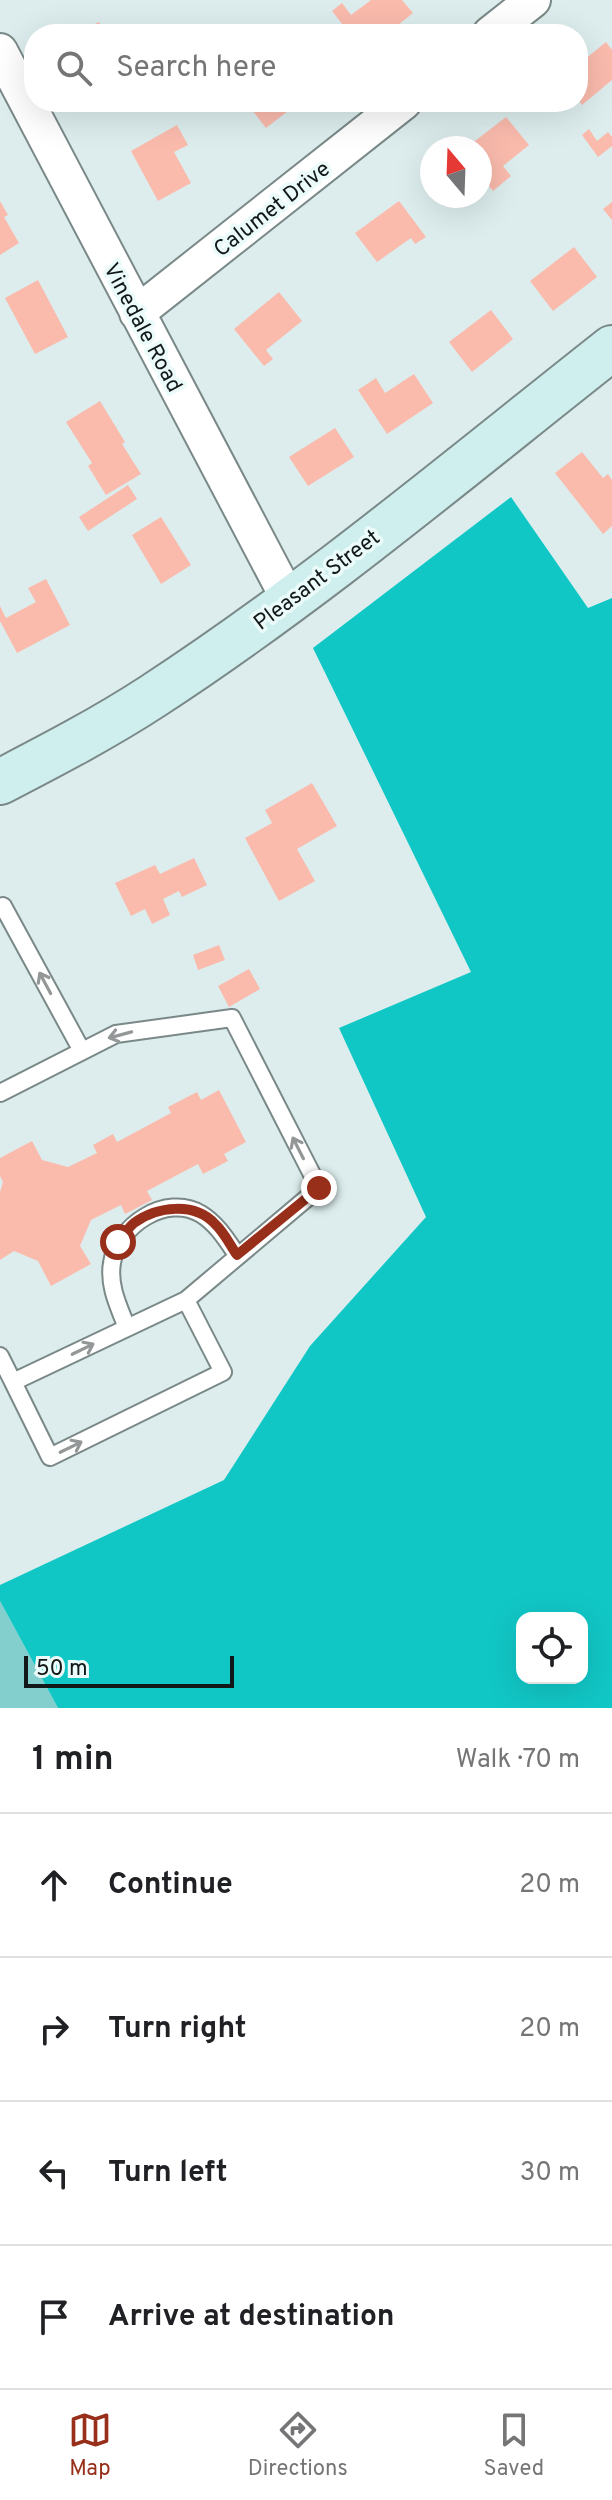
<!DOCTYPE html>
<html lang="en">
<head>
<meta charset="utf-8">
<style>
	:root { --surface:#fff; --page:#f6f6f6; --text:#202124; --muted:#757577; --line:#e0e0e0; --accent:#982f1b }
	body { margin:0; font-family:Overpass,sans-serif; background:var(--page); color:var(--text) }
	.controls { position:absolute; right:24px; bottom:24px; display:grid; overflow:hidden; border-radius:16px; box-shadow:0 8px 32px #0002 }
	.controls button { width:72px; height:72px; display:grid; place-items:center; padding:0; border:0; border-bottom:2px solid var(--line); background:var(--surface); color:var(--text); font:40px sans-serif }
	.compass { position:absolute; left:420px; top:136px; width:72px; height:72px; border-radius:50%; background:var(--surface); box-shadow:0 8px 32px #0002; rotate:341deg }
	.scale { position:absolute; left:24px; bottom:20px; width:210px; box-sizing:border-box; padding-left:8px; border:4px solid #121717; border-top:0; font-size:22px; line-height:28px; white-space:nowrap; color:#121717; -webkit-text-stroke:6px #eafbfa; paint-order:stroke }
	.stop { position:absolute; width:24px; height:24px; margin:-18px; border:6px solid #982f1b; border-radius:50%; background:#fff }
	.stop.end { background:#982f1b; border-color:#fff; box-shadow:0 2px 8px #0008 }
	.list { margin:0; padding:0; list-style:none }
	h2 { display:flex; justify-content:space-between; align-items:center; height:104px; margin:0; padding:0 32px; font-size:34px }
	h2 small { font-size:26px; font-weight:400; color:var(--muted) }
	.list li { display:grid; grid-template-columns:52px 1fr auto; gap:24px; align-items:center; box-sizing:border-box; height:144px; padding:0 32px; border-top:2px solid var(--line) }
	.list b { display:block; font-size:30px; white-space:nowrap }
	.list em { font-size:26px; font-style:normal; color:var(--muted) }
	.icon { flex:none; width:44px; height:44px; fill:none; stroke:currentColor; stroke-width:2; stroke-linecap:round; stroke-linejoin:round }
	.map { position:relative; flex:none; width:612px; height:1708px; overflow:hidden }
	.search { position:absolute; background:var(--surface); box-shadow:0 8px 32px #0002; left:24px; right:24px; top:24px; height:88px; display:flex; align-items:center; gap:20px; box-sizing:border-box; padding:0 28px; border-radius:32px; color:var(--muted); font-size:30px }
	.sheet { height:680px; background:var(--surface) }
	nav { display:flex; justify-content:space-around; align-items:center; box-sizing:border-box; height:112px; border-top:2px solid var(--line); background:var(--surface); font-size:22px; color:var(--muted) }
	nav a { display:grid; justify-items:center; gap:4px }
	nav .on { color:var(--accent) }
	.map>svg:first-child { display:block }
	.green { fill:#82cfce }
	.forest { fill:#11c7c6; fill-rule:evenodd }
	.building { fill:#fabbad }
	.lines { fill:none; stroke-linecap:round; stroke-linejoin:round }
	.service-casing { stroke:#7a8988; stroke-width:20 }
	.minor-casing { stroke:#7a8988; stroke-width:38 }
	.secondary-casing { stroke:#7a8988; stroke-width:48 }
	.service { stroke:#fff; stroke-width:16 }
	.minor { stroke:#fff; stroke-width:34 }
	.secondary { stroke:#ceefee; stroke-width:44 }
	.oneway { stroke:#949797 }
	.route { stroke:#982f1b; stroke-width:10 }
	.labels { text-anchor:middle; stroke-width:7; stroke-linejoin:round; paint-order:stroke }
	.street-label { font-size:22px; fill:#121717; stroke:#eafbfa }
</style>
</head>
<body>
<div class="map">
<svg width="612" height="1708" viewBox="0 0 612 1708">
	<rect width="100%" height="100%" fill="#ddeded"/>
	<path class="green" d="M0,1601l58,107h-58z"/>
	<path class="forest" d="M511,497l77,111 24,-10v1110h-554l-58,-107v-16l224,-105 86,-134 116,-129 -87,-189 132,-56 -158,-324zM522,1618h60v60h-60z"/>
	<path class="building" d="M371,0h31l11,13 -26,21h-37l-18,-23 10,-8 9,12z
		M99,22l6,12h-28z
		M606,42l6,8v30l-30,25 -4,-6v-34z
		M246,102h66l-10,8 -5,-6 -31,24z
		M506,117l23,28 -26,21 8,10 -18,15 -13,-16v-27h-14z
		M177,125l11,20 -14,7 17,31 -33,18 -27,-50z
		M589,129l8,12 11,-9 4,5v9l-14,11 -16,-22z
		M0,201l8,14 -4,2 15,26 -19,12z
		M399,201l27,36 -11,7 -4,-6 -34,24 -22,-29z
		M612,202v18l-9,-11z
		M574,247l23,30 -44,34 -23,-30z
		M38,280l30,57 -33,17 -30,-56z
		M279,292l23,29 -36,29 7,9 -9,7 -30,-37z
		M491,310l22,29 -41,33 -23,-30z
		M414,374l19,29 -46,31 -29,-44 18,-12 9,15z
		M100,401l25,41 -3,2 19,30 -35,21 -18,-29 4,-3 -26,-41z
		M335,428l19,29 -46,29 -19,-29z
		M582,452l21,26 5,-4 4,6v46l-9,8 -48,-61z
		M128,485l9,14 -49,32 -9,-14z
		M161,517l30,48 -30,19 -29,-49z
		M46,579l24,46 -53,28 -17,-32v-15l6,12 30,-16 -8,-14z
		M312,783l25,43 -40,23 18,32 -36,20 -34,-63 27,-15 -7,-13z
		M194,858l13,27 -25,12 -3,-6 -16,8 7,16 -18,9 -7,-15 -14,7 -16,-33 40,-18 5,9z
		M219,945l6,15 -27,10 -5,-15z
		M249,969l11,20 -31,18 -11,-21z
		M219,1090l27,52 -22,12 4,7 -25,13 -5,-10 -51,27 5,9 -27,14 -4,-9 -30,15 -11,26 11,18 -40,22 -13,-25 -24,-10 -14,9v-68l3,-10 -3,-6v-18l32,-17 10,19 26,7 29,-14 -4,-8 20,-11 4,8 54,-29 -3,-6 29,-15 4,8z"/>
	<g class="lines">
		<defs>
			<path id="service" d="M0,908l3,-2 79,145
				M0,1093l116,-59 116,-16 87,170 -133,112 -173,82 -13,-26
				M127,1328c-8,-21 -19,-42 -15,-65 5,-37 54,-70 89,-49 16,10 25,25 36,41
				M13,1382l37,75 173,-85 -37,-72"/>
			<path id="minor" d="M490,34l43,-34
				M0,51l290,551
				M137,313l267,-211"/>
			<path id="secondary" d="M0,782c52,-27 104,-54 153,-86 161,-105 308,-229 459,-348"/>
		</defs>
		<use href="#service" class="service-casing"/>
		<use href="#minor" class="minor-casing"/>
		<use href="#secondary" class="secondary-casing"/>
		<use href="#service" class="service"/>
		<use href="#minor" class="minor"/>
		<use href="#secondary" class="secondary"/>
	</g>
	<defs><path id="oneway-shaft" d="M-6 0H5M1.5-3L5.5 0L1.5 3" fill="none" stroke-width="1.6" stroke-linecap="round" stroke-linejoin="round" transform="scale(2)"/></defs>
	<g class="oneway">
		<use href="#oneway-shaft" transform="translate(45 983) rotate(-118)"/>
		<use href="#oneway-shaft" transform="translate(120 1035) rotate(165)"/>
		<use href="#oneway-shaft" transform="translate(298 1148) rotate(-117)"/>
		<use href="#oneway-shaft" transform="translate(83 1349) rotate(-26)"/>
		<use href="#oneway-shaft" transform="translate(71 1447) rotate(-26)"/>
	</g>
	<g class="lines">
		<path class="route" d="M118,1242c5,-6 10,-14 16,-19 23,-17 61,-21 81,1 9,8 15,21 22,31l82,-67"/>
	</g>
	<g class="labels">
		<g class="street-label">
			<text transform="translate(271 208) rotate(-38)" y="8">Calumet Drive</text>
			<text transform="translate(144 327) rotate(62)" y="8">Vinedale Road</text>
			<text transform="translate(316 579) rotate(-37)" y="8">Pleasant Street</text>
		</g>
	</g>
</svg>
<div class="controls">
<button><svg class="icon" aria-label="locate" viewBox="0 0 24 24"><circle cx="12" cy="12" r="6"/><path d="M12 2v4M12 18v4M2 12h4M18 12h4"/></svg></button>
</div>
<svg class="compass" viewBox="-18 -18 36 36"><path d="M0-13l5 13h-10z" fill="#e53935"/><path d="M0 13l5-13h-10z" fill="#757577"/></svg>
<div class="scale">50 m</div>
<div class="stop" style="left:118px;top:1242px"></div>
<div class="stop end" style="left:319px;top:1188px"></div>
<div class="search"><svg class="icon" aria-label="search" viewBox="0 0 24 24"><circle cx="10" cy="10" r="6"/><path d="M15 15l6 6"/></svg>Search here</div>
</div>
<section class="sheet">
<h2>1 min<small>Walk · 70 m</small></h2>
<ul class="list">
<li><svg class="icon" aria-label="ahead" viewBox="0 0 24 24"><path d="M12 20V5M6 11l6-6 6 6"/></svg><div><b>Continue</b></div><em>20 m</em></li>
<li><svg class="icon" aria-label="right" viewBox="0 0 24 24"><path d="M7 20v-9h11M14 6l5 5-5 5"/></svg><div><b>Turn right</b></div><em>20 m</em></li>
<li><svg class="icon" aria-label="left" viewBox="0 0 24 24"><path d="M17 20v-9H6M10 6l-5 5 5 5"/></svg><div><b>Turn left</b></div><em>30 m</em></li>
<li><svg class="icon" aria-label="arrive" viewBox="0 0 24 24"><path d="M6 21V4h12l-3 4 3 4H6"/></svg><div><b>Arrive at destination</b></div></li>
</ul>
</section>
<nav>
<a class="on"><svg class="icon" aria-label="map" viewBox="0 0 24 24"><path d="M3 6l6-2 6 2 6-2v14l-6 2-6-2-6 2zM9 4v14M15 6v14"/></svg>Map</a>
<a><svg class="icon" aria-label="directions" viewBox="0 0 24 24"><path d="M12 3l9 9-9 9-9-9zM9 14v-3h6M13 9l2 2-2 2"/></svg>Directions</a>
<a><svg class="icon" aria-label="saved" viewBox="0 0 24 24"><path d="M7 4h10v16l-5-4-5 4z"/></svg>Saved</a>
</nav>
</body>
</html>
